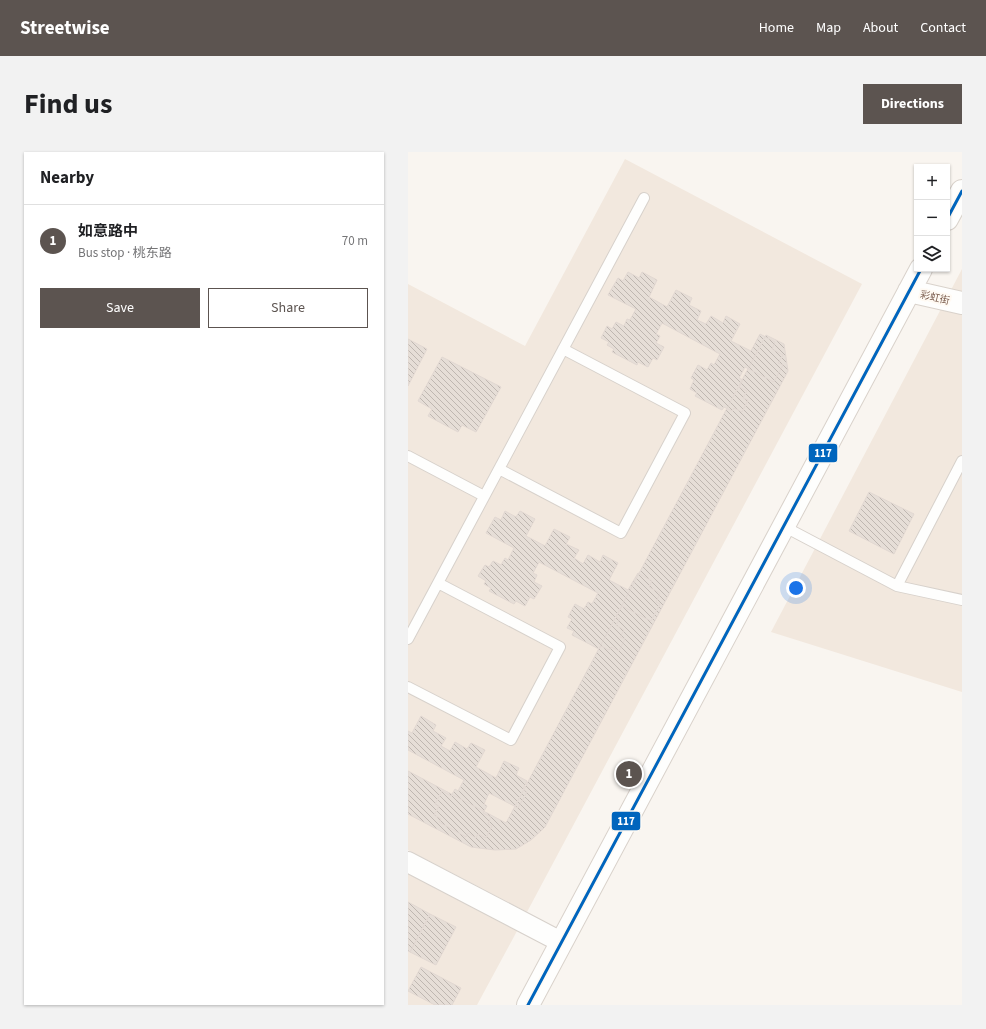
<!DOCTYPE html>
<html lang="en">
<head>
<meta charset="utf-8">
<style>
	:root { --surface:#fff; --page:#f2f2f2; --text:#202124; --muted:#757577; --line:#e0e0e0; --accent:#5c5450 }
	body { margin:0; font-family:"Source Sans 3","Noto Sans SC",sans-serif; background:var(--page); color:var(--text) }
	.controls { position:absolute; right:12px; top:12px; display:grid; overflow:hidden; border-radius:0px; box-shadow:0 1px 3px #0004 }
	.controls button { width:36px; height:36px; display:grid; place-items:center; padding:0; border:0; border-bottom:1px solid var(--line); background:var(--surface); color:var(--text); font:20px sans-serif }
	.you { position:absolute; left:388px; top:436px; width:14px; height:14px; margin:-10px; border:3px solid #fff; border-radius:50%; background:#1a73e8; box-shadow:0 0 0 6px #1a73e833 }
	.badge { display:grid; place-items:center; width:26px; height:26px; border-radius:50%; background:var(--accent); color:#fff; font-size:13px; font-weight:700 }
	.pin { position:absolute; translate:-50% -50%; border:2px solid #fff; box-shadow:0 1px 4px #0006 }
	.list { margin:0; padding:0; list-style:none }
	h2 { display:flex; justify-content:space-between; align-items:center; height:52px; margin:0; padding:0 16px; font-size:17px }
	h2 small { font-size:13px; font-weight:400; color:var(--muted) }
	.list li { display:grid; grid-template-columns:26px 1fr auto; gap:12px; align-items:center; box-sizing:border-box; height:72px; padding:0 16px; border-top:1px solid var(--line) }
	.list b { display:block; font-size:15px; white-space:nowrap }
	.list p { margin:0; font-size:13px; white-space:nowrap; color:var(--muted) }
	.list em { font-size:13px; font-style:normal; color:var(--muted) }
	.actions { display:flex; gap:8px; padding:12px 16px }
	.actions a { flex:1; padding:9px 0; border:1px solid var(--accent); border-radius:0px; text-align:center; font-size:14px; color:var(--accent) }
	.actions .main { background:var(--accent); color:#fff }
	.icon { flex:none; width:22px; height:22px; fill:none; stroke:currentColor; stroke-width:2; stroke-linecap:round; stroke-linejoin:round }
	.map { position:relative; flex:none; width:554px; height:853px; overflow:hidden; border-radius:0px }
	header { display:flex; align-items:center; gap:24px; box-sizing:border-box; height:56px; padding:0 20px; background:var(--accent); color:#fff }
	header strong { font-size:19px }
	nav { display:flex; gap:22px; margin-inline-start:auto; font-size:14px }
	.intro { display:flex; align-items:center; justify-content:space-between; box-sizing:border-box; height:96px; padding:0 24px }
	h1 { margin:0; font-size:28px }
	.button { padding:10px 18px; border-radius:0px; background:var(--accent); color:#fff; font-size:14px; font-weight:700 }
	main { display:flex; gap:24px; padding:0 24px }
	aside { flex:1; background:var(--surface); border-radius:0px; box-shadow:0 1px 3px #0004 }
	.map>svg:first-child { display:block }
	.residential { fill:#f2e8de }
	.building { fill:url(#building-back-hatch); stroke:#e2d8d2 }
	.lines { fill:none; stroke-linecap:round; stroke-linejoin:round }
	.lane-casing { stroke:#d7d1cb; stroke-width:12 }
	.street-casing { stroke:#d7d1cb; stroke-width:22 }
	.secondary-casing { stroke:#d9d2cb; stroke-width:24 }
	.lane { stroke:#fefefd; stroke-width:10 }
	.street { stroke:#fefefd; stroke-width:20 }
	.secondary { stroke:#fefefd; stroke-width:22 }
	.bus-1-casing { stroke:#fffaf3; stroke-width:6 }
	.bus-1 { stroke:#0065bd; stroke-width:3 }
	.labels { text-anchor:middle; stroke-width:4; stroke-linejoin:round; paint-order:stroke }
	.street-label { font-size:10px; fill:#7a5c4d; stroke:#fffaf3 }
	.line-badge { stroke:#fffaf3; stroke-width:1.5 }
	.badge-label { font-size:11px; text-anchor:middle; font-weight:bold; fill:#fff }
</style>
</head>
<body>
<header>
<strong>Streetwise</strong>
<nav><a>Home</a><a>Map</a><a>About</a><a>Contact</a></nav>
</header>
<div class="intro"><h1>Find us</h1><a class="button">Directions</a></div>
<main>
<aside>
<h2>Nearby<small></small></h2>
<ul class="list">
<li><span class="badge">1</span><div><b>如意路中</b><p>Bus stop · 桃东路</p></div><em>70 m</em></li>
</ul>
<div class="actions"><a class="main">Save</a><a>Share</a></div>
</aside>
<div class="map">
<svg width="554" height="853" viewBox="0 0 554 853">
	<defs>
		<pattern id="building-back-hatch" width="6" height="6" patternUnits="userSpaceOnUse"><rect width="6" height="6" fill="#e6ded7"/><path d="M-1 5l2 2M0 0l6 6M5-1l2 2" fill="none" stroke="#bfb7b1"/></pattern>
	</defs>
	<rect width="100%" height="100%" fill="#f9f5f0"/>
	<path class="residential" d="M217,7l237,125 -335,628 -119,-62v-566l117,62z
		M554,117v423l-191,-60z
		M0,722l109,57 -40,74h-69z"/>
	<path class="building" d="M220,120l11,6 3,-6 15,8 -8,17 18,10 9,-17 16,8 -3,7 12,6 -4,9 9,4 5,-8 12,7 3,-7 14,8 -9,17 20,10 9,-17 15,8 -3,7 11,6 -5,8 5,2 -9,17 -29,-15 -6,11 4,2 -4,7 8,4 -4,7 5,2 -6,12 -8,-4 -2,3 -8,-4 -2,3 -27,-14 2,-3 -7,-4 4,-9 -3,-2 7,-13 9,5 4,-7 3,2 6,-11 -58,-31 -6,11 4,2 -4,7 8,4 -7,13 -4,-2 -5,9 -10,-5 -1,3 -25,-13 2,-3 -7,-4 2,-3 -8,-4 6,-12 5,3 4,-7 8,4 3,-7 3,1 6,-11 -28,-14 10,-17 5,3z
		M358,183l18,9 4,27 -243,456 -14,13 -15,9 -21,1 -24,-3 -63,-33v-43l98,52z
		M0,187l19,10 -19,37z
		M34,205l59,30 -25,45 -14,-7 -4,7 -30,-16 4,-7 -14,-8z
		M461,340l45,22 -20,40 -45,-23z
		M97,359l11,6 4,-6 15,8 -9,17 19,10 9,-17 16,8 -4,7 13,6 -5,8 9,6 5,-9 12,7 3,-7 15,8 -9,17 19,10 10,-17 14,8 -3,6 11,6 -4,9 4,2 -9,17 -29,-15 -6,11 4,2 -4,6 8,5 -4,7 5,2 -6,12 -8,-4 -2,3 -8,-4 -2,3 -27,-14 2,-4 -7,-3 5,-9 -4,-2 7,-13 9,5 4,-7 4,2 6,-11 -59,-31 -6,11 4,2 -3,7 8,4 -8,13 -4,-2 -5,9 -9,-5 -2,3 -25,-13 2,-3 -7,-4 2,-3 -8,-5 7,-11 4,2 4,-6 8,4 4,-7 3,2 6,-12 -28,-15 9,-16 6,3z
		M13,564l15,9 -3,6 13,7 -5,8 9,5 5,-9 12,7 4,-6 14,7 -9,17 20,11 8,-17 15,7 -3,7 11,6 -4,8 4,3 -9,16 -29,-15 -5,11 3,2 -4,7 8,4 -3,7 4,2 -6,12 -8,-4 -2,4 -8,-5 -2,4 -27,-15 2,-3 -7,-4 5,-9 -4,-2 7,-13 9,5 4,-7 3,2 6,-11 -56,-30v-19l4,2z
		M0,750l22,12 -20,38 -2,-1z
		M22,762l26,13 -20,38 -26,-13z
		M13,815l40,21 -9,17h-17l-27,-14z"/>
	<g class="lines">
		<defs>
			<path id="lane" d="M0,304l76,40
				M91,317l122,64 64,-120 -122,-64
				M375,374l114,60 65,14
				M489,434l65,-125
				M0,487l236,-441
				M0,535l103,53 49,-93 -122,-64"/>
			<path id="street" d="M0,710l153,80"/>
			<path id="secondary" d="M539,67l15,-28
				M501,139l53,12
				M120,853l393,-736"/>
		</defs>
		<use href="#lane" class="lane-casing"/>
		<use href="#street" class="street-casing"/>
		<use href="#secondary" class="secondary-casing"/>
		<use href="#lane" class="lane"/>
		<use href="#street" class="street"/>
		<use href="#secondary" class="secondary"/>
		<defs>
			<path id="bus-1" d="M539,67l15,-28
				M120,853l393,-736"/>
		</defs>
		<use href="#bus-1" class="bus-1-casing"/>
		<use href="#bus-1" class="bus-1"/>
	</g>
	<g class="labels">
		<g class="street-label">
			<text transform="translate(527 145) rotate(13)" y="4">彩虹街</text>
		</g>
	</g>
	<g class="line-badge">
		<rect x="400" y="291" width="30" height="20" rx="4" fill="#0065bd"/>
		<rect x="203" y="659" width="30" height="20" rx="4" fill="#0065bd"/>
	</g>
	<g class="badge-label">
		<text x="415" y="305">117</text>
		<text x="218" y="673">117</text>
	</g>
</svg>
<div class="controls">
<button>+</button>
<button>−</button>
<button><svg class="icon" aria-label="layers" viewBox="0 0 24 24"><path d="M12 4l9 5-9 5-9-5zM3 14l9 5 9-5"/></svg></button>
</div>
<div class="you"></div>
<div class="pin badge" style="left:221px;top:622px">1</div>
</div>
</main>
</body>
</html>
